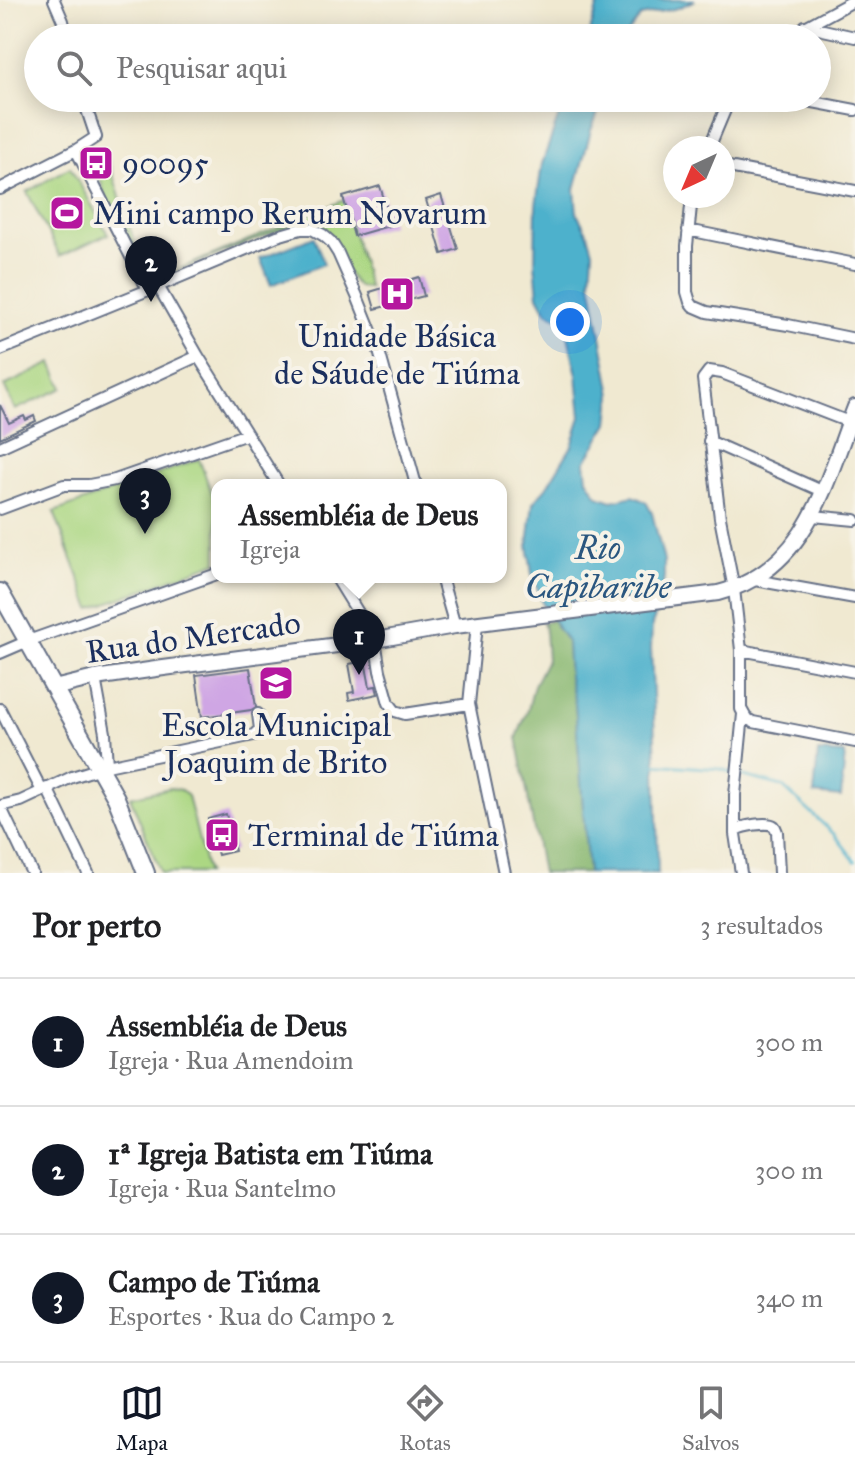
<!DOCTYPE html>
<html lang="pt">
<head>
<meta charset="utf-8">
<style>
	:root { --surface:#fff; --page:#f2f2f2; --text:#202124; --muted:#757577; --line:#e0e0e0; --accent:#111827 }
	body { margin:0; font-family:"IM FELL Great Primer",serif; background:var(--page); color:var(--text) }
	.compass { position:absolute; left:663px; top:136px; width:72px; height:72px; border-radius:50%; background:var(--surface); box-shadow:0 4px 20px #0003; rotate:224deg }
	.you { position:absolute; left:570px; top:322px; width:28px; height:28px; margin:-20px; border:6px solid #fff; border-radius:50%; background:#1a73e8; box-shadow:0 0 0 12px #1a73e833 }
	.badge { display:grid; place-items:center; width:52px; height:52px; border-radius:50%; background:var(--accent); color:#fff; font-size:26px; font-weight:700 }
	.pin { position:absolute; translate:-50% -66px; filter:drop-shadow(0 2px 4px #0008) }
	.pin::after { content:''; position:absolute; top:42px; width:28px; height:24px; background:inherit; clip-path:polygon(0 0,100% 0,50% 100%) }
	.popup { position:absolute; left:211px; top:479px; width:296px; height:104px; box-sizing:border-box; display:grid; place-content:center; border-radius:16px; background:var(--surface); filter:drop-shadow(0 2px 6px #0005); font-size:26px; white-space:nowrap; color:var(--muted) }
	.popup b { font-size:30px; color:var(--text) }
	.popup::after { content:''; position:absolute; left:50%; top:100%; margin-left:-16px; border:16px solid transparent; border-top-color:var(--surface) }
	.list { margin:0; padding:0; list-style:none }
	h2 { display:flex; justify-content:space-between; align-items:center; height:104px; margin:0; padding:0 32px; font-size:34px }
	h2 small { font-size:26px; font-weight:400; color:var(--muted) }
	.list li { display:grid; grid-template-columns:52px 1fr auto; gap:24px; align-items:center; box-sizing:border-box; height:128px; padding:0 32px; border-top:2px solid var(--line) }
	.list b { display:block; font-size:30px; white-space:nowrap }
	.list p { margin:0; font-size:26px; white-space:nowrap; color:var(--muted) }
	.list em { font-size:26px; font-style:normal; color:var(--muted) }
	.icon { flex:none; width:44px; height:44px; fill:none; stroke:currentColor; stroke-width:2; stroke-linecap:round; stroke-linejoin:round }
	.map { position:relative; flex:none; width:855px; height:873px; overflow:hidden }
	.search { position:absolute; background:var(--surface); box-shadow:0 4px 20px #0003; left:24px; right:24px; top:24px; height:88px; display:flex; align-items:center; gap:20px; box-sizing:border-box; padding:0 28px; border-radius:44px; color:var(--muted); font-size:30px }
	.sheet { height:488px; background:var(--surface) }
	nav { display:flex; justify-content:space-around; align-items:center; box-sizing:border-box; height:112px; border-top:2px solid var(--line); background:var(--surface); font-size:22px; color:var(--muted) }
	nav a { display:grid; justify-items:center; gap:4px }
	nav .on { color:var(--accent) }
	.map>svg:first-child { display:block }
	.green { fill:#acd783; stroke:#648370; stroke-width:2 }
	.forest { fill:#89b871; stroke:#527468; stroke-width:2 }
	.water { fill:#4db1cc; stroke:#347095; stroke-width:2 }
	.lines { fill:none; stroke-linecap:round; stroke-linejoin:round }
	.stream { stroke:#4db1cc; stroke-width:3 }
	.building { fill:#cfa6e4 }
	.minor-casing { stroke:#667086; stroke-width:14 }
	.secondary-casing { stroke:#667086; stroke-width:18 }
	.primary-casing { stroke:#667086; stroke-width:20 }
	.minor { stroke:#fff; stroke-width:10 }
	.secondary { stroke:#fff; stroke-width:14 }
	.primary { stroke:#fff; stroke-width:16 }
	.labels { text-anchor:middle; stroke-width:8; stroke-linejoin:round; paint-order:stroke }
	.poi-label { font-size:32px; fill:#1b2f5e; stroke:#f7f3e8; text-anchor:start }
	.street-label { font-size:32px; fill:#1b2f5e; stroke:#f7f3e8 }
	.water-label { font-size:34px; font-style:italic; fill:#2a567f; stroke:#f7f3e8 }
</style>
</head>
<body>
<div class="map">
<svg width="855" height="873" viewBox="0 0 855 873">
	<rect width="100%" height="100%" fill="#f7f3e8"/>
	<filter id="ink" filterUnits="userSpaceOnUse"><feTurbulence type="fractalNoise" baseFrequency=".0125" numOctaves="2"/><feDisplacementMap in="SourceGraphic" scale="16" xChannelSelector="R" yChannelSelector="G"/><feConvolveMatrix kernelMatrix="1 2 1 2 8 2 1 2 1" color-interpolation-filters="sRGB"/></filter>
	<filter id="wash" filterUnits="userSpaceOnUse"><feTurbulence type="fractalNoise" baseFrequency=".006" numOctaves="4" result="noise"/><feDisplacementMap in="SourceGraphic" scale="32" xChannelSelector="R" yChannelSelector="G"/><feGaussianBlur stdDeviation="1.8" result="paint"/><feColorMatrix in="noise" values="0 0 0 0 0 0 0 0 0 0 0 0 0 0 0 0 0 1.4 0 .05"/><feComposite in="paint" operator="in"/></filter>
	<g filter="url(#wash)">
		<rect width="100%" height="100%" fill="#f0e9d1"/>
		<path class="green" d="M100,150h5l39,122 -38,-72 -12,-45z
			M70,167l38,67 -48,22 -33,-64z
			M344,200l25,88 -10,-1 -5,-5 -39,-57 -19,-1 -138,54z
			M52,363l11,25 -48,22 -11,-24z
			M199,459l18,48v55l-126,47 -37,-97z
			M170,788l11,2 7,6 19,77h-46l-31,-76z"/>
		<path class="forest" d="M552,620l15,22 2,35 6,26 13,170h-46l-25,-136 11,-27 6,-25 13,-25 -2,-30 -2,-8z"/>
		<path class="water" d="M603,0h92l-17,8 -37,8 -13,17 -2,5h-38l9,-30z
			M565,98h39l-13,32 -16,59 2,25 11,20 5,17 -2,31 21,113 -3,28 -24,39 2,17 11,17 14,5 21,-5 13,6 6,11 12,48v17l-5,29 -7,17 -1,24 5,116 2,109h-70l-13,-170 -6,-26 -2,-35 -24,-37 -11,-31 -4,-29 5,-42 13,-15 26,-42 9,-29 -4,-42 -11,-48 -7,-8 -13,-8 -8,-15 -3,-33 1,-58 6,-41z
			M314,237l10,27 -53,21 -11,-27z
			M818,752l27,2 -4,43 -27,-3z"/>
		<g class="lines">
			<path class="stream" d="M653,764l68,5 12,4
				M740,775l42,11 53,49 20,26"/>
		</g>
		<g id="blocks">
			<path class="building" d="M380,186l12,39 -38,11 -11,-39z
				M441,195l17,54 -16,5 -16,-54z
				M419,277l5,19 -49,13 -5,-17z
				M0,405l9,18 15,-7 2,4 8,-4 2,5 -36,17z
				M365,661l5,26 6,-1 2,8 -29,6 -1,-7 6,-1 -5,-28z
				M250,668l6,39 -5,3 -49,7 -6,-42z
				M226,814l9,37 -17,4 -10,-36z"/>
		</g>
	</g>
	<g filter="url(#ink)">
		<use href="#blocks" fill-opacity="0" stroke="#667086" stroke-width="2"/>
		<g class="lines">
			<defs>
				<path id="minor" d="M54,0l9,21 4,17
					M805,26l50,11
					M785,38l70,-38
					M792,98l63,12
					M709,148l21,-50
					M76,150l72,140
					M723,166l132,25
					M0,189l76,-39 20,-13 -13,-39
					M692,196l-5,50v46l3,10 3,4 14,6 81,13 67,14
					M688,230l167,34
					M158,286l40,70 81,129
					M0,350l158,-64 119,-50 24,-7h11l11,6 8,7 7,11 19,43 22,55 37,134
					M849,422l-127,-49 -13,-2 -6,8 17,139 14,71 7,61v59l5,9 7,4 102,20
					M709,441l115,51
					M0,447l198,-91
					M0,509l64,-24h25l26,-5 132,-46
					M813,516l42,4
					M336,577l39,63 5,31 9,32 6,8 10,3 64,-10
					M441,577l14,49
					M755,580l100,18
					M477,624l-8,80 35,169
					M741,650l114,22
					M0,653l28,-12 189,-67
					M95,678l10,55 2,33
					M0,709l42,82
					M47,788l41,85
					M0,806l21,-5 51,-24 35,-11 147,-31 6,-6 -2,-15
					M0,806l32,67
					M736,830c6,-4 32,-9 38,-4 2,2 2,4 3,6l2,41
					M741,873l-6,-39v-39l8,-81"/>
				<path id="secondary" d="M54,688l41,-10 61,-9 219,-29 80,-14 263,-33c89,-22 108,-111 137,-186"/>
				<path id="primary" d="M0,592l116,206 30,75"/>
			</defs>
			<use href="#minor" class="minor-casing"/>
			<use href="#secondary" class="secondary-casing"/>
			<use href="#primary" class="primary-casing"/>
			<use href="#minor" class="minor"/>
			<use href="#secondary" class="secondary"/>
			<use href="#primary" class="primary"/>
		</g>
	</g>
	<defs>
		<symbol id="bus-square" viewBox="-11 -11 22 22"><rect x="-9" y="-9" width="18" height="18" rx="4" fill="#b5179e" stroke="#f7f3e8"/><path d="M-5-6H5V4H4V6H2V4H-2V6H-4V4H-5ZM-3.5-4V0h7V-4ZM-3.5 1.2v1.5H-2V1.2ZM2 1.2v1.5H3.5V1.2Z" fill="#fff"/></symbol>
		<symbol id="stadium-square" viewBox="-11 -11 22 22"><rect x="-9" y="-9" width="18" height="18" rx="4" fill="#b5179e" stroke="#f7f3e8"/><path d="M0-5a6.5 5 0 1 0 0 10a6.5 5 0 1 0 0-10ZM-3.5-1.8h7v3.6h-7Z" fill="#fff"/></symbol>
		<symbol id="hospital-square" viewBox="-11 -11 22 22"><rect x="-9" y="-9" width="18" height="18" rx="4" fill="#b5179e" stroke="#f7f3e8"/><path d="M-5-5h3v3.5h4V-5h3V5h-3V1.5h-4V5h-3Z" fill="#fff"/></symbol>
		<symbol id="school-square" viewBox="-11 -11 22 22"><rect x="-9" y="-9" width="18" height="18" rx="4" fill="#b5179e" stroke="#f7f3e8"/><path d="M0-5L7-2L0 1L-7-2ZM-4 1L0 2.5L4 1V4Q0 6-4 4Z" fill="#fff"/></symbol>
	</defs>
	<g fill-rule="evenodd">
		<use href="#bus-square" x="76" y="143" width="40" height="40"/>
		<use href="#stadium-square" x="47" y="193" width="40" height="40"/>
		<use href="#hospital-square" x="377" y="274" width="40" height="40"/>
		<use href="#school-square" x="256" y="663" width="40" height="40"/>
		<use href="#bus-square" x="202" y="815" width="40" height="40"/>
	</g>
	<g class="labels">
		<g class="poi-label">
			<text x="122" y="174">90095</text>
			<text x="93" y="224">Mini campo Rerum Novarum</text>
			<text x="397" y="347" text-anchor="middle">Unidade Básica<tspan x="397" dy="37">de Sáude de Tiúma</tspan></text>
			<text x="276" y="736" text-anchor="middle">Escola Municipal<tspan x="276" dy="37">Joaquim de Brito</tspan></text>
			<text x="248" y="846">Terminal de Tiúma</text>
		</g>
		<g class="street-label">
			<text transform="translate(193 637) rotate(-8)" y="11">Rua do Mercado</text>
		</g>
		<g class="water-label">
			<text x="598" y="559">Rio<tspan x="598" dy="39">Capibaribe</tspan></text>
		</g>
	</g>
</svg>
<svg class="compass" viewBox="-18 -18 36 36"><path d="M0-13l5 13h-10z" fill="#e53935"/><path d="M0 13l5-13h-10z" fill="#757577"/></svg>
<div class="you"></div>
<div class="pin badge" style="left:359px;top:675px">1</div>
<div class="popup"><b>Assembléia de Deus</b>Igreja</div>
<div class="pin badge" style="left:151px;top:302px">2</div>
<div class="pin badge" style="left:145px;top:534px">3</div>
<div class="search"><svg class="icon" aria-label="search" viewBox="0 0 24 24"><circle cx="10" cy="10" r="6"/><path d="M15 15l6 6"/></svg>Pesquisar aqui</div>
</div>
<section class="sheet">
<h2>Por perto<small>3 resultados</small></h2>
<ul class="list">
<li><span class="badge">1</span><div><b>Assembléia de Deus</b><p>Igreja · Rua Amendoim</p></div><em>300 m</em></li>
<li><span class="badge">2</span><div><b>1ª Igreja Batista em Tiúma</b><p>Igreja · Rua Santelmo</p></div><em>300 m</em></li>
<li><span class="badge">3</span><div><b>Campo de Tiúma</b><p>Esportes · Rua do Campo 2</p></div><em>340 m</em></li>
</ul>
</section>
<nav>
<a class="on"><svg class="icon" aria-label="map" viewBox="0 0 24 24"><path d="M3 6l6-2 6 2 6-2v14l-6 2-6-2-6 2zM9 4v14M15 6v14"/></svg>Mapa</a>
<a><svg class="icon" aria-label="directions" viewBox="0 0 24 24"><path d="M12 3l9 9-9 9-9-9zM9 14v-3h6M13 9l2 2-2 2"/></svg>Rotas</a>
<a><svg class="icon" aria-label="saved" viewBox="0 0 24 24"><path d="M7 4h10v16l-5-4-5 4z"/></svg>Salvos</a>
</nav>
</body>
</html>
